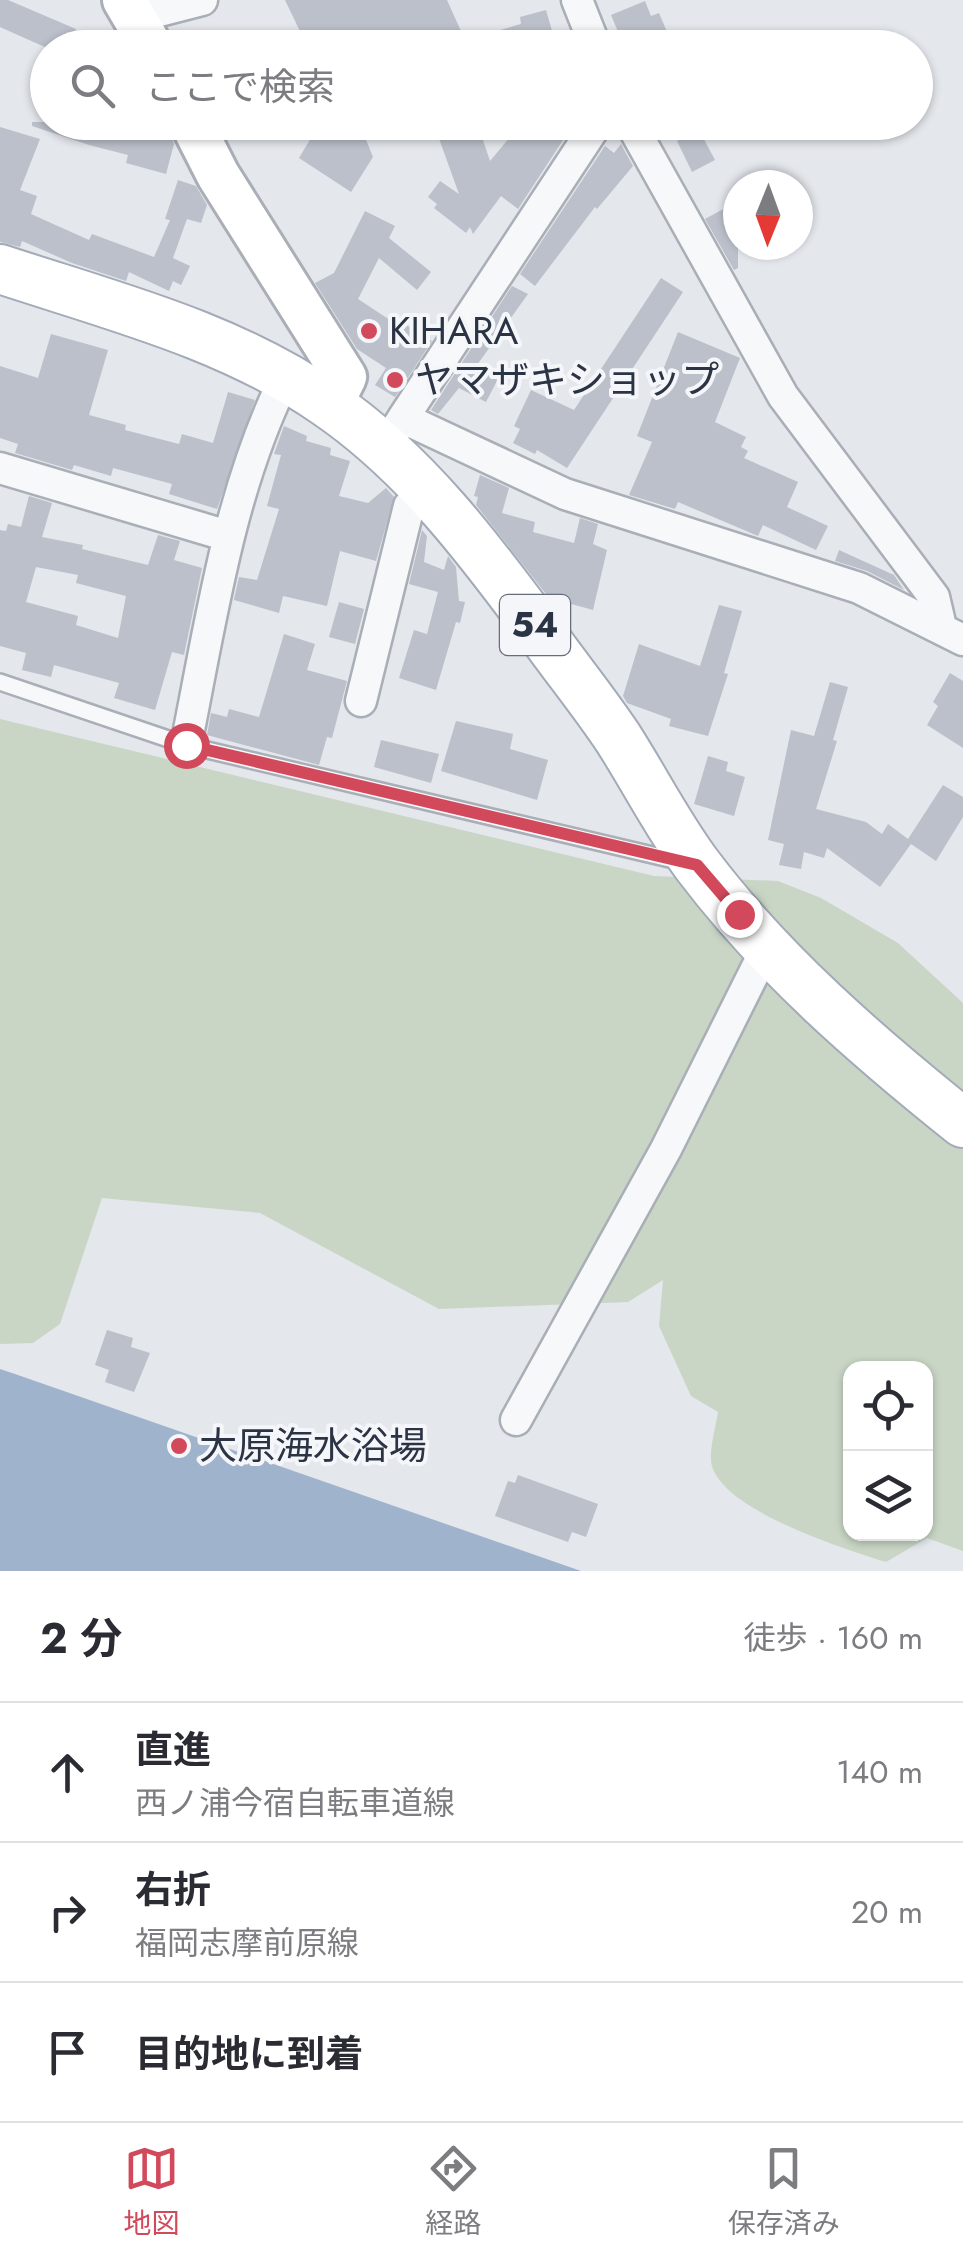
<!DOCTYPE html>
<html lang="ja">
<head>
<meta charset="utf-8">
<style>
	:root { --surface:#fff; --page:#f7f7f7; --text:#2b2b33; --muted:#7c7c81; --line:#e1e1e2; --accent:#d1495b }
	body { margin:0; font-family:Jost,"Noto Sans JP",sans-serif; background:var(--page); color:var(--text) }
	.controls { position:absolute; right:30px; bottom:30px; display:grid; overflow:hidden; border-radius:20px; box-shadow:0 2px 8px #0004 }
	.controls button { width:90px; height:90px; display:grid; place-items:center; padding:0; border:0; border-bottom:2px solid var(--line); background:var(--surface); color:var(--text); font:50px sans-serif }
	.compass { position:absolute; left:723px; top:170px; width:90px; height:90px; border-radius:50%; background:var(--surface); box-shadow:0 2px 8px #0004; rotate:181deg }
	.stop { position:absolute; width:30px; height:30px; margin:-22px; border:8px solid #d1495b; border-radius:50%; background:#fff }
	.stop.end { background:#d1495b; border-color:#fff; box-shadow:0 2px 10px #0008 }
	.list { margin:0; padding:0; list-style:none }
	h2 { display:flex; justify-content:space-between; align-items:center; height:130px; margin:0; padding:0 40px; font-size:42px }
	h2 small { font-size:32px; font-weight:400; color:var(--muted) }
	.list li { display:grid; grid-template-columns:65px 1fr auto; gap:30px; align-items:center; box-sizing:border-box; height:140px; padding:0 40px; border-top:2px solid var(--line) }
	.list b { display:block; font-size:38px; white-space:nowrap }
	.list p { margin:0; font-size:32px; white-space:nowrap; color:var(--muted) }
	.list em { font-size:32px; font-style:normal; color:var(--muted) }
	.icon { flex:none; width:55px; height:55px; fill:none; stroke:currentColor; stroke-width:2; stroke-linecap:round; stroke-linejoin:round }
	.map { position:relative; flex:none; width:963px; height:1571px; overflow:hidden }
	.search { position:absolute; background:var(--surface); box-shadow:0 2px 8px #0004; left:30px; right:30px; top:30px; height:110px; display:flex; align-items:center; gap:25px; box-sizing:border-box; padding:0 35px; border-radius:55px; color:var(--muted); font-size:38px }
	.sheet { height:550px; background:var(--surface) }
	nav { display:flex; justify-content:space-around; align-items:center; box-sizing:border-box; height:140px; border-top:2px solid var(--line); background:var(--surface); font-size:28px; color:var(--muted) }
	nav a { display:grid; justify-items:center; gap:5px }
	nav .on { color:var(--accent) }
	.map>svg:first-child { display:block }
	.green { fill:#c9d6c5; fill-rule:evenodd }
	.water { fill:#9fb4cc }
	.building { fill:#bbc0ca; fill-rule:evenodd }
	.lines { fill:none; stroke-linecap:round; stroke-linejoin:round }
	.lane-casing { stroke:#a9aeb7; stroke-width:20 }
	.street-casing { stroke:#a9aeb7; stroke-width:35 }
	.secondary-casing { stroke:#a9aeb7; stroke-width:48 }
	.primary-casing { stroke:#a3abb8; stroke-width:52 }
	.lane { stroke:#f7f8fa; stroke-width:15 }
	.street { stroke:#f7f8fa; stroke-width:30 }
	.secondary { stroke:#fff; stroke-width:42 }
	.primary { stroke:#fff; stroke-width:48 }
	.route { stroke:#d1495b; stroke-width:12 }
	.poi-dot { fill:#d1495b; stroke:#f4f6f9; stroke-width:4 }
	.labels { text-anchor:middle; stroke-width:8; stroke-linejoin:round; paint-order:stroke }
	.shield { fill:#f4f6f9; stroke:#676e7b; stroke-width:2.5 }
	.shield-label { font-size:35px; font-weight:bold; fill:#2b3445 }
	.poi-label { font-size:38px; fill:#2b3445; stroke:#f4f6f9; text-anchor:start }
</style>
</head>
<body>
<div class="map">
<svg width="963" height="1571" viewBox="0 0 963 1571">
	<rect width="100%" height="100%" fill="#e4e7ec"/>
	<path class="green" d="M0,719l654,157 124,5 43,17 77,45 65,60v548l-36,-13 -41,24c-42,-13 -161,-51 -174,-96 -4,-14 4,-39 6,-54l-27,-16 -32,-70 4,-46 -35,22 -189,7 -179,-96 -158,-15 -42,126 -27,19 -33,1zM850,1368h76v166h-76z"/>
	<path class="water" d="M0,1369l15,5 566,197h-581z"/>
	<path class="building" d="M0,0h8l68,29 -8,19h-21l-47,-21z
		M285,0h162l18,40 56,-16 -1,-7 26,-7 11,38h-249z
		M645,1l6,15 8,-3 15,35h-49l-14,-33z
		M32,122h134l8,22 -8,30 -40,-11 2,-8 -39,-10 -57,-19z
		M284,122h75l14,35 -22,35 -52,-34 12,-20z
		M433,122h44l13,39 30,-36 14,11 11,-14h7l15,12 -49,75 -17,-13 -28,38 -3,-7 -4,6 -32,-25 3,-4 -9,-7 12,-16 19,13z
		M0,127l40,12 -20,51 17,6 -6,18 58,26 3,-6 62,23 16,-37 -5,-1 13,-39 18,6 11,19 -6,18 -14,-4 -14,39 17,8 -9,19 -8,-4 -4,10 -40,-19 -3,9 -54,-18 -50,-22 -2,6 -20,-5z
		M699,130l16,30 -23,12 -15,-31z
		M621,144l12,22 -36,43 -2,-2 -60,79 -15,-12 85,-128 9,7z
		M738,201v67l-4,2 -29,-51z
		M365,211l30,15 -6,12 42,34 -14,18 -38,-32 -21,41 44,29 3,-4 27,17 -37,56 -20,-12 11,-17 -29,-19 -42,-66 19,-10z
		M661,278l22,14 -116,176 -30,-18 -2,4 -22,-11 7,-14 -6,-3 17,-36 43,20z
		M512,286l16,8 -51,71 22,12 -13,25 -27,-14 -21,26 -7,-4z
		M678,332l62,26 -25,64 31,15 -5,10 7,4 -4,7 54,24 -11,25 41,19 -12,24 -53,-25 -5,11 -80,-34 -3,7 -46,-14 23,-53 -15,-6z
		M51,334l57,16 -19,65 37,10 -1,5 54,14 3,-10 31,9 15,-51 27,8 -38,109 -48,-15 3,-10 -59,-16 -2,8 -37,-11 -2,5 -57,-17 3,-9 -18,-6v-72l38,12z
		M284,426l23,10 -1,5 25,7 -1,7 20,6 -11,35 29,7 18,-15 8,9 -18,64 -36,-10 -13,55 -44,-10 -4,17 -45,-13 -7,31 12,-54 18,3 22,-71 -12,-3 14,-51 -7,-1z
		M480,475l29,13 -7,25 33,9 -2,10 41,11 6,-25 18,6 -5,20 14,6 -14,60 -29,-8 1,-3 -19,-5 -70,-89 2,-8 -4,-1z
		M29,496l23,7 -10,34 41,8 -1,4 66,16 10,-30 22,6 -6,19 28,8 -18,87 -12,-3 -17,58 -41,-12 5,-15 -65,-18 -3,12 -29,-7 4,-17 -26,-7v-116l6,1 2,-7 13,3zM36,567l42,8 -2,8 50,13 -8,42 -42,-13 2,-9 -52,-14z
		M422,530l5,6 -3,26 20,8 4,-14 8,11 3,34 6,1 -5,21 -4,-1 -20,68 -37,-12 15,-48 13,4 11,-42 -29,-8z
		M839,550l55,25 10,15 -37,-19 -32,-10z
		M339,602l25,7 -9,35 -26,-7z
		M719,605l23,6 -18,62 4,1 -20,62 -39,-10 2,-7 -44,-16 -4,-7 16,-52 61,22z
		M284,634l31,10 -8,26 40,11 -15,57 -5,-1 -8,28 -112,-30 4,-22 16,4 2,-8 30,8z
		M950,673l13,8v67l-36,-23 11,-19 -5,-4z
		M830,682l18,5 -15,53 4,1 -21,68 50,13 16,12 6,-10 20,15 35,-54 20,12v20l-27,44 -25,-17 -31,43 -53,-39 -3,10 -20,-6 -3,17 -22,-4 5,-21 -16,-4 23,-110 23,6z
		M456,721l57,13 -3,15 38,11 -11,40 -96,-29z
		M381,740l58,14 -8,29 -57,-16z
		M708,756l20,6 -2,9 19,6 -11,39 -40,-12z
		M107,1330l26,8 -2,9 19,6 -16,39 -29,-10 4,-12 -14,-5z
		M518,1475l80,29 -12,33 -14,-5 -4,10 -73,-26 13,-35 7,2z"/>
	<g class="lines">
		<defs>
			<path id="lane" d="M0,682l186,63 492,116"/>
			<path id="street" d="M577,0l19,48
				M136,17l66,-17
				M630,122l153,274 151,201 7,30
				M403,418l195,-296
				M384,448l19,-30 162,76 294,94 104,52
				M0,468l228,68
				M361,701l48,-195 20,-14
				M186,745c25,-124 43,-255 100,-369
				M516,1420l150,-271 101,-202"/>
			<path id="secondary" d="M124,0l28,48
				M191,122l27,53 127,202 -14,28"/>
			<path id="primary" d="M0,269c112,37 229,66 327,134 88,60 153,147 215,231 25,35 52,68 76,104 27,42 50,88 80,128 74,98 170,181 265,257"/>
		</defs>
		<use href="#lane" class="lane-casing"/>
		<use href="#street" class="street-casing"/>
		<use href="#secondary" class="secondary-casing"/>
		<use href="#primary" class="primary-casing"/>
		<use href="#lane" class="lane"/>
		<use href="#street" class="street"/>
		<use href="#secondary" class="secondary"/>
		<use href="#primary" class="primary"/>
	</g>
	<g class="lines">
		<path class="route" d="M186,745l511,120 42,49"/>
	</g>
	<g class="poi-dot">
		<circle cx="369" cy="331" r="10"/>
		<circle cx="395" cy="380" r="10"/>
		<circle cx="179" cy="1446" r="10"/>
	</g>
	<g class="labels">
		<rect class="shield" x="500" y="595" width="70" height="60" rx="8"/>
		<g class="shield-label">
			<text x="535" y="637">54</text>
		</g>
		<g class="poi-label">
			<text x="389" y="344">KIHARA</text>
			<text x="415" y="393">ヤマザキショップ</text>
			<text x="199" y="1459">大原海水浴場</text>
		</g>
	</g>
</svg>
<div class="controls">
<button><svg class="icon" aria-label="locate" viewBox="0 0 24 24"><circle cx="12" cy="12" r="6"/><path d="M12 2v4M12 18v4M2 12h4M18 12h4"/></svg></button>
<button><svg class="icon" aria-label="layers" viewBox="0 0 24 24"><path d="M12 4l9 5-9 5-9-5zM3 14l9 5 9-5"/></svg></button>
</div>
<svg class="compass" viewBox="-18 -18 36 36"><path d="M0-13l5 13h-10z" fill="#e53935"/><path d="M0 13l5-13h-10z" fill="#7c7c81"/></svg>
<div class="stop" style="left:186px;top:745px"></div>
<div class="stop end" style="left:739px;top:914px"></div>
<div class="search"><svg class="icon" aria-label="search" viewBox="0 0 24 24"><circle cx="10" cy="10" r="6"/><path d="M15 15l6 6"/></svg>ここで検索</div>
</div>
<section class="sheet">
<h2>2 分<small>徒歩 · 160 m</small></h2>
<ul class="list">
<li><svg class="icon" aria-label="ahead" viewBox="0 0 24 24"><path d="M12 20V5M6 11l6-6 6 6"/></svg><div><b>直進</b><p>西ノ浦今宿自転車道線</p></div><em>140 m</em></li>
<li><svg class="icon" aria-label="right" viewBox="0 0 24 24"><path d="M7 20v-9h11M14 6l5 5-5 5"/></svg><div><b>右折</b><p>福岡志摩前原線</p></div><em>20 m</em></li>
<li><svg class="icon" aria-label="arrive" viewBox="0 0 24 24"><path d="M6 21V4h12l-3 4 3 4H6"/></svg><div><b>目的地に到着</b></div></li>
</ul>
</section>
<nav>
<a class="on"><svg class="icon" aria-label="map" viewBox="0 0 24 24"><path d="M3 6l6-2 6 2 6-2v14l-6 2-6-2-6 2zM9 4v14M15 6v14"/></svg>地図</a>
<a><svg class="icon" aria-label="directions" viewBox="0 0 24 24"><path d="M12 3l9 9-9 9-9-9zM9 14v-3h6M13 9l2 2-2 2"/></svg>経路</a>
<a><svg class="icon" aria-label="saved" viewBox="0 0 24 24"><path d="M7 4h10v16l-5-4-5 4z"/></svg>保存済み</a>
</nav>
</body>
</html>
